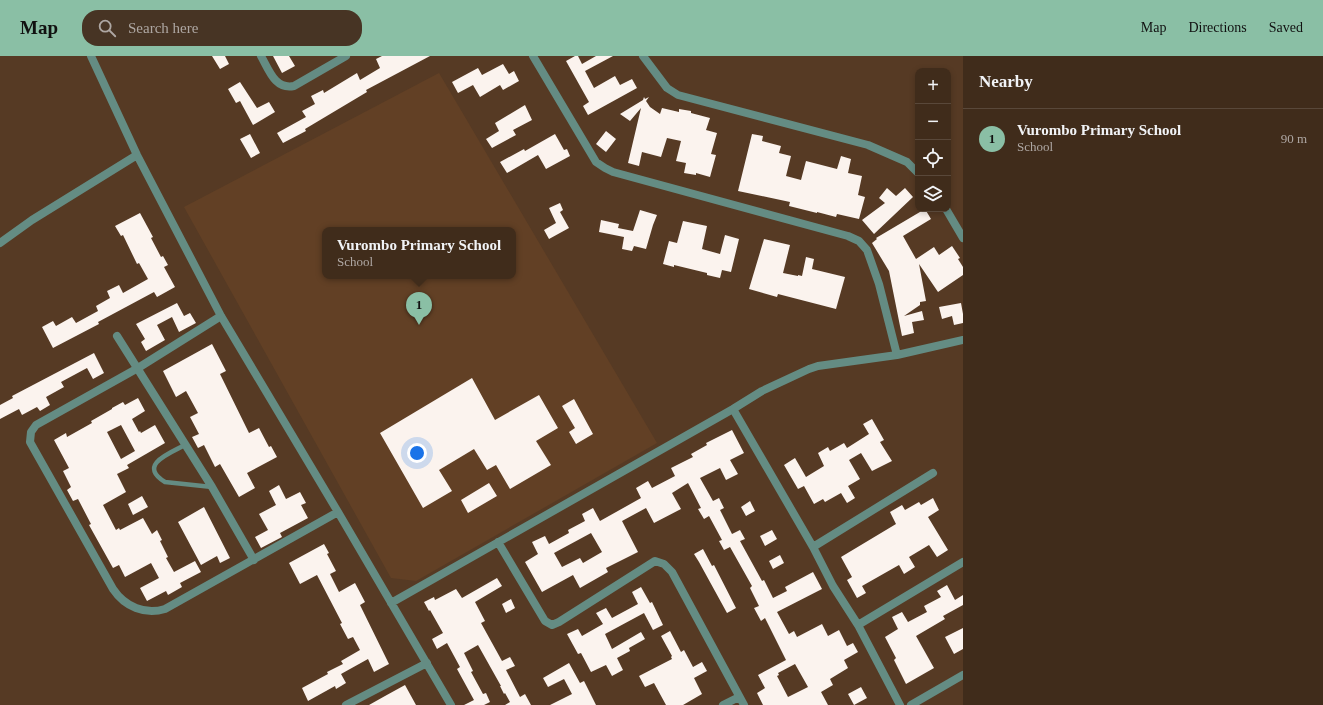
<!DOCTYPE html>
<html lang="en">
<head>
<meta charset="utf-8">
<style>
	:root { --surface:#402c1b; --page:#473424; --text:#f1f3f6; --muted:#aea7a3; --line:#59483a; --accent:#8abfa5 }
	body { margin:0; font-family:Georgia,serif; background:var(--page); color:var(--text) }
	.controls { position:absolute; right:12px; top:12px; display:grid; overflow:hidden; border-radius:8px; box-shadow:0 2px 6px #0003 }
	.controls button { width:36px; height:36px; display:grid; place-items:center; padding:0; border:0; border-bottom:1px solid var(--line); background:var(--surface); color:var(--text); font:20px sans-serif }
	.you { position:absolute; left:417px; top:397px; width:14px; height:14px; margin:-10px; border:3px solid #fff; border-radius:50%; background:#1a73e8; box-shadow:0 0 0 6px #1a73e833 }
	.badge { display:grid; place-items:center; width:26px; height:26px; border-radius:50%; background:var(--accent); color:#111; font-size:13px; font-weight:700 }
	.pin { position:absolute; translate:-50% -33px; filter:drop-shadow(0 1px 2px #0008) }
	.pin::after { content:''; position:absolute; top:21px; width:14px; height:12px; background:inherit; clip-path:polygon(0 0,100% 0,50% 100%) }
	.popup { position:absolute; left:322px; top:171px; width:194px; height:52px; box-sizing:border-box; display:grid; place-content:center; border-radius:8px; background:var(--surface); filter:drop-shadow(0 1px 3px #0005); font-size:13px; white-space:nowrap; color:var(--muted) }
	.popup b { font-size:15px; color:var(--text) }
	.popup::after { content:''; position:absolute; left:50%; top:100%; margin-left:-8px; border:8px solid transparent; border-top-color:var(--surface) }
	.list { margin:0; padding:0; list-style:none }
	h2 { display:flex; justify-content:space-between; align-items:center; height:52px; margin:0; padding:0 16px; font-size:17px }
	h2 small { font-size:13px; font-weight:400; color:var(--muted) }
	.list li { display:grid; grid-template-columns:26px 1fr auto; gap:12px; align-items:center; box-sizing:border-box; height:60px; padding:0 16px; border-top:1px solid var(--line) }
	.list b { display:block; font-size:15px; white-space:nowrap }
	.list p { margin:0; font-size:13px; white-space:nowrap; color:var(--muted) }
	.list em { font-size:13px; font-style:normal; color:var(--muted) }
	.icon { flex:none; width:22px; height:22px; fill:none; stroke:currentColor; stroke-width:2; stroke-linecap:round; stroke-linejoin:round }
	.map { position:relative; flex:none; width:963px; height:649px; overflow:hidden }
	header { display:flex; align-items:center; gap:24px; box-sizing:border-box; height:56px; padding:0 20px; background:var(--accent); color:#111 }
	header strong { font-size:19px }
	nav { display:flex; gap:22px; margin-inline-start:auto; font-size:14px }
	.search { width:280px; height:36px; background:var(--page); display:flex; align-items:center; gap:10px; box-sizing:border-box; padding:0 14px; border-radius:16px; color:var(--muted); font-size:15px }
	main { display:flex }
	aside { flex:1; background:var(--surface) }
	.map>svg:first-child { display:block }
	.built { fill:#624025; fill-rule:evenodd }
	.building { fill:#fbf3ee; fill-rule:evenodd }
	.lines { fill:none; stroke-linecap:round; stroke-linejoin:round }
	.lane { stroke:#648c83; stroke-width:4.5 }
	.street { stroke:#648c83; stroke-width:8 }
</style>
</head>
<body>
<header>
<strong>Map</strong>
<div class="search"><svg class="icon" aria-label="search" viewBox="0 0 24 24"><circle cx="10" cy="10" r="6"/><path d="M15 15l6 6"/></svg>Search here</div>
<nav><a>Map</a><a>Directions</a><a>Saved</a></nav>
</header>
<main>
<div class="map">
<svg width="963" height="649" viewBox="0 0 963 649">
	<rect width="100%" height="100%" fill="#563a24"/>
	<path class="built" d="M439,17l218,370 -241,138 -25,-3 -207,-371zM325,174h188v46h-188z"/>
	<path class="building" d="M212,0h13l4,8 -9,5z
		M273,0h16l6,10 -13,7z
		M382,0h48l-64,34 1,2 -62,37 1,2 -23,12 -6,-10 29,-16 -4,-6 13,-7 -4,-8 12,-6 1,3 33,-20 3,7 20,-12 -4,-9z
		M575,0h3l4,8 14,-8h17l-28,15 9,17 21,-12 5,9 12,-6 5,9 -49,27 -5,-9 6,-4 -23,-41z
		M503,8l6,10 5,-3 5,10 -16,9 -3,-5 -20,12 -7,-12 -15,8 -6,-11 26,-14 4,7z
		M240,26l17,26 12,-6 6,10 -22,13 -13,-24 -4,2 -8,-14z
		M644,41l1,2 4,-2 -3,4 4,6 10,7 2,-6 17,4v-3l12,2v2l19,5 -4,12 11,3 -6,21 5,1 -6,22 -14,-4v2l-12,-2 2,-10 -10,-2 5,-20 -14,-3 -6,19 -19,-5 -3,14 -11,-3 13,-55 -11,13 -10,-7 23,-14z
		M525,49l7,15 -19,10 3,5 -24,13 -6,-9 13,-8 -4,-8z
		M606,75l10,8 -10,13 -10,-8z
		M250,78l10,19 -9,5 -11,-19z
		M555,78l9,16 3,-1 3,7 -24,13 -8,-14 -31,18 -7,-11 24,-13 1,2z
		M752,78l11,2 -1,5 19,5 -2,7 12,3 -5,20 15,4 5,-19 31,8 4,-13 10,3 -3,14 14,3 -4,19 7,2 -6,22 -22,-5 -1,3 -19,-5v1l-28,-7 1,-4 -52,-11z
		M887,132l9,8 9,-8 8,9 -39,37 -12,-14 23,-17 -6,-5z
		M560,147l3,7 -3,2 9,16 -20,11 -5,-9 12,-7 -7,-15z
		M925,153l6,10 -28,17 13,23 18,-12 5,8 13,-9 8,12 -2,1 5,8v8l-25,17 -19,-28 7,37 -6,1v3l-16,11 18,-5 2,9 -12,2 2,11 -12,3 -13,-65 -17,-28 5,-4 -1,-1z
		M640,154l17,5 -4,10 -7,24 -12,-3 -2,5 -10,-2 2,-12 -25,-5 2,-12 18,4 -1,4 15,3z
		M140,157l13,24 -2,1 10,19 2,-1 5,9 -4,2 11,20 -18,10 -3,-5 -56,30 1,2 -46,24 -11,-21 11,-6 3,5 16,-9 4,6 22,-12 -2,-5 14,-8 -3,-7 12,-6 4,8 25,-14 -9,-16 -2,1 -14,-29 -2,1 -6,-10z
		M683,165l24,5 -5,23 18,5 5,-19 14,4 -8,33 -9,-2 -2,8 -13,-3v-2l-33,-8v2l-11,-3 6,-23 8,2z
		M764,183l26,6 -7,28 15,3v-1l4,1 4,-19 8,2 -2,10 33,8 -9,32 -58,-15 -1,3 -28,-8z
		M177,247l7,13 6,-3 6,10 -17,9 -7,-15 -15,8 8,15 -19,11 -5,-9 4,-3 -9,-15z
		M961,247l2,11v9l-9,2 -2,-9 -10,3 -3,-12z
		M212,288l14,27 -6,3 29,59 10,-5 10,19 2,-1 6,11 -30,16 8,15 -16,9 -19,-33 -5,3 -11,-22 -6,3 -6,-11 7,-3 -9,-17 8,-4 -12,-22 -10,6 -13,-26z
		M94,297l10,20 -11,6 -6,-11 -26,14 3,5 -18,10 4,8 -10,6 -3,-4 -15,8 -3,-6 -19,10v-14l13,-7 -1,-2z
		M472,322l23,42 44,-25 19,33 -22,13 15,24 -41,24 -14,-24 -9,5 -13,-21 -35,21 13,21 -29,17 -43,-75z
		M138,342l7,13 -13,8 7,13 1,-1 1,2 14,-8 10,18 -38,22 2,3 -12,6 9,18 -23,13 13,25 3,-2 1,2 23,-12 9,16 5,-4 5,10 -2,1 8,16 -2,1 8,14 21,-11 6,11 -21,11 2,4 -14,8 -2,-4 -19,10 -7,-13 19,-10 -8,-15 -26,14 -6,-12 -6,3 -24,-43 2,-1 -13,-25 -5,2 -6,-11 4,-3 -8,-16 6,-3 -15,-28 12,-7 1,4 25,-14 -1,-2 21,-12v-1l11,-6 2,3zM121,369l14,26 -14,8 -14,-27z
		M574,343l19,35 -17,10 -7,-12 6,-4 -13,-22z
		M872,363l12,21 -4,2 12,19 -20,10 -11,-18 -12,7 11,19 -12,7 7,12 -8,5 -6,-10 -16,9 -2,-3 -9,5 -10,-18 -6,3 -14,-24 11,-7 11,19 18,-11 -6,-13 10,-6 2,4 14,-8 3,5 22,-14 -6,-10z
		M732,374l12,23 -14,7 8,14 -12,6 -6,-12 -20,10 13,23 6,-3 5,10 -4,2 12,24 8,-4 5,9 -5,2 22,40 2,-1 9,18 14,-7 -2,-4 28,-15 9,17 -45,23 12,22 5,-3 3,6 25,-13 6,12 11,-6 8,16 6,-3 5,9 -14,8 4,8 -18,11 3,6 -12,7 7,13h-65l-6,-12 8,-5 -7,-13 28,-15 -21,-42 -4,3 -7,-13 5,-2 -9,-18 2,-2 -22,-39 -6,3 -5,-9 3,-1 -13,-24 -5,3 -6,-10 3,-1 -13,-25 -16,10 9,16 -27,14 -8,-15 -24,13 16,31 -32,16 2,4 -28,16 -7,-13 -31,17 -17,-30 13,-8 -6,-12 13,-6 4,8 20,-11 -1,-3 17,-9 -3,-7 11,-6 7,13 25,-14 16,-9 -5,-10 12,-7 4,7 23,-12 -4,-8 22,-11 -2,-3 16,-9 -1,-2zM591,477l11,19 -19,11 -3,-5 -18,9 -8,-14zM795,608l13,23 -20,10 -11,-21 2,-1 -1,-2z
		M489,427l8,13 -29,17 -7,-13z
		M279,429l7,14 14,-7 6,11 -5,2 7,13 -28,15 2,4 -21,11 -6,-11 13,-7 -9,-16 17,-9 -7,-14z
		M142,440l6,11 -15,8 -5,-11z
		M933,442l6,12 -11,7 20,33 -11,7 -8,-12 -20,12 6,10 -11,7 -5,-9 -37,21 4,7 -9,5 -10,-18 5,-3 -11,-20 55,-33 -6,-12 12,-7 3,5 14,-8 2,3z
		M750,445l5,10 -9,5 -5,-9z
		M204,451l26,51 -10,5 -3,-7 -16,9 -23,-43z
		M772,474l5,9 -12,7 -5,-10z
		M324,488l5,9 -2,1 9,17 -6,3 9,18 16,-9 10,19 -5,3 29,59 -15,8 -6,-13 -27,15 5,9 -10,6 -1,-3 -27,15 -6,-13 26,-14 -1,-2 16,-8 -2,-3 19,-11 -7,-13 -5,2 -8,-15 2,-1 -25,-48 -17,9 -11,-21z
		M703,493l9,17 2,-1 22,43 -9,5 -28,-51 -5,-8z
		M780,499l4,8 -11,6 -4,-8z
		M497,522l5,8 -27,16 10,19 -4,2 21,38 8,-4 5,9 -9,4 14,27 5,-3 6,11h-26l5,-3 -5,-9 -1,1 -4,-8h1l-23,-41 -14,8 9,18 -2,1 12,22 3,-1 4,9 -6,3h-20l10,-5 -17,-31 3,-2 -13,-24 -10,6 -5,-10 11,-6 -13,-23 -1,1 -5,-9 10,-5 1,3 21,-11 6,9z
		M947,529l8,15 8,-5v10l-20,11 2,3 -29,17 18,32 -28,16 -12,-24 2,-2 -11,-21 13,-8 -6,-12 10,-5 6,10 19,-10 -3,-6 17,-9 -4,-6z
		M641,531l9,16 2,-1 11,23 -10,5 -9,-17 -39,21 7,15 29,-17 4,7 -16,9 1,3 -13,7 6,12 -11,6 -6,-11 -15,7 -10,-19 -3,1 -11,-20 11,-5 4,7 21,-12 -7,-11 10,-5 6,10 26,-14 -6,-12z
		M511,543l4,9 -9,5 -4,-9z
		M963,572v21l-9,5 -9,-17z
		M670,575l11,21 3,-2 9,17 9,-5 5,9 -13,7 8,16 -19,11h-17l-12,-22 -9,4 -6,-11 33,-17 -1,-2 1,-1 -11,-20z
		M569,607l11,20 4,-2 12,24h-46l22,-11 -8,-15 -16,8 -5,-9z
		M405,629l11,20h-47l16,-9z
		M861,631l6,11 -13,7 -6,-11z"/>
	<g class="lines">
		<path class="lane" d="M185,389c-15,8 -48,20 -20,37l47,5"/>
		<path class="street" d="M91,0l46,99 84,161 117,196 113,193
			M261,0c8,14 14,34 33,30l52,-30
			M533,0l63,106 9,6 8,4 235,64 11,5 8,9 12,34 18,71
			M643,0l24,32 11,7 190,50 39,17 11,11
			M946,153l17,29
			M0,187l32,-23 105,-65
			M221,260l-83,52 -102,57 -5,7 -1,10 83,147c12,18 32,26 52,20l173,-97
			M117,280l95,151 42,73
			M733,353l80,138 20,39 25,39 42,80
			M498,486l47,79 7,4 7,-3 96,-61 9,3 8,8 72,133
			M813,491l120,-74
			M391,547l342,-194 29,-18 47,-22 9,-3 79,-11 66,-15
			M858,569l105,-63
			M346,649l81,-42
			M723,649l16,-8
			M911,649l52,-30"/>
	</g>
</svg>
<div class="controls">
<button>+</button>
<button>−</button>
<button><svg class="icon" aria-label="locate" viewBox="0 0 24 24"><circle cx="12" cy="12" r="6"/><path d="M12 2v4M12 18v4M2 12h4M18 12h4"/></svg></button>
<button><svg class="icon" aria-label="layers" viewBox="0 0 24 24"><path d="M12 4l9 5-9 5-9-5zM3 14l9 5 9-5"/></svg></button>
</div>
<div class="you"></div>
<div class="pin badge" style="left:419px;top:269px">1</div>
<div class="popup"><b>Vurombo Primary School</b>School</div>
</div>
<aside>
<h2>Nearby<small></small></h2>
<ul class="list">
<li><span class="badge">1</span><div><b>Vurombo Primary School</b><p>School</p></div><em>90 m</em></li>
</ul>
</aside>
</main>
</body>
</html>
